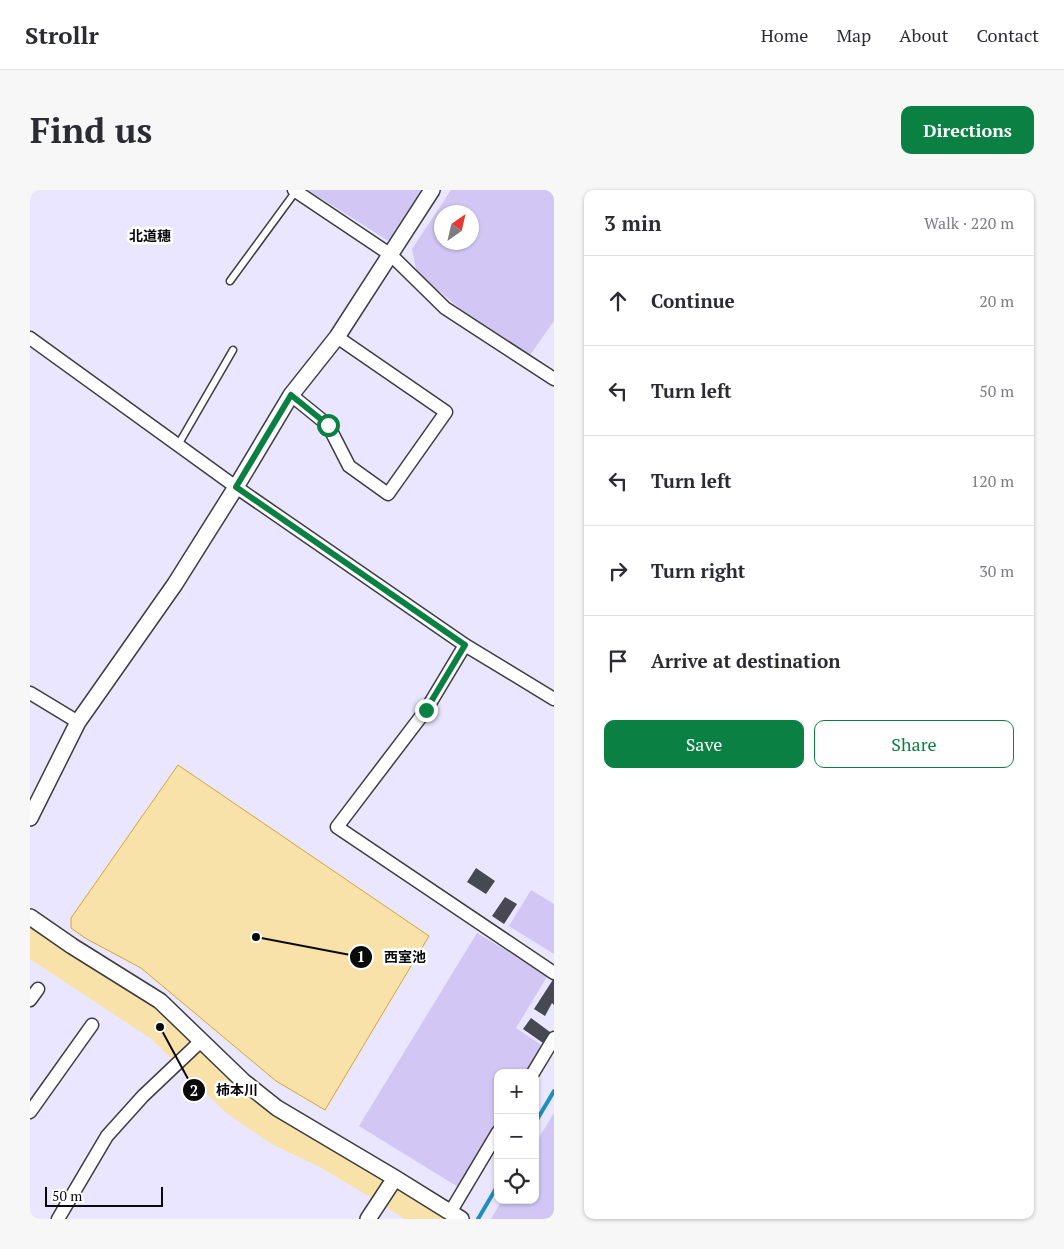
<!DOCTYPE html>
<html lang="en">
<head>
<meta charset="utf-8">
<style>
	:root { --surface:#fff; --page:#f7f7f7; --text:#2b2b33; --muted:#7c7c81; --line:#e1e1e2; --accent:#0b8043 }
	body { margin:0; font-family:"PT Serif","Noto Sans JP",serif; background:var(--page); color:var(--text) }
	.controls { position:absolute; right:15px; bottom:15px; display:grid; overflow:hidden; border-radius:10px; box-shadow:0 1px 4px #0004 }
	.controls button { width:45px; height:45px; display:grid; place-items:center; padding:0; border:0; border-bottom:1px solid var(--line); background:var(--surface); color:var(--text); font:25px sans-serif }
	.compass { position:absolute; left:404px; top:15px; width:45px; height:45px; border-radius:50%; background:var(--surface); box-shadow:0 1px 4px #0004; rotate:34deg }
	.scale { position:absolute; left:15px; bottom:12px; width:118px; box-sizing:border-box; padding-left:5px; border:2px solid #0a0a0a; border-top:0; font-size:14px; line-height:18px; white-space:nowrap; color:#0a0a0a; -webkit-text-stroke:4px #fff; paint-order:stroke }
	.stop { position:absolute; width:15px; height:15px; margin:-11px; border:4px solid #0b8043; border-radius:50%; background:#fff }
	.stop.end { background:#0b8043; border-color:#fff; box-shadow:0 1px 5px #0008 }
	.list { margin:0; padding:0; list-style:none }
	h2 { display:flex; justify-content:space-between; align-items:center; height:65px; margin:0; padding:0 20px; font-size:21px }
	h2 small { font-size:16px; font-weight:400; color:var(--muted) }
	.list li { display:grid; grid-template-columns:32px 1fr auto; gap:15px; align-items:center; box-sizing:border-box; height:90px; padding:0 20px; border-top:1px solid var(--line) }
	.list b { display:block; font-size:19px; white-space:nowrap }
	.list em { font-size:16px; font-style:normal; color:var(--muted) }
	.actions { display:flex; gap:10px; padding:15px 20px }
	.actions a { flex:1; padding:11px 0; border:1px solid var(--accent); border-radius:10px; text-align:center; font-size:18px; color:var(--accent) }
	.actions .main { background:var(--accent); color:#fff }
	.icon { flex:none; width:28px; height:28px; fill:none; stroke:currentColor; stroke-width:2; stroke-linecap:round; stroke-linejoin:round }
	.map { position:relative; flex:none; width:524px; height:1029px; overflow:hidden; border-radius:10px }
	header { display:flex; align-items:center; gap:30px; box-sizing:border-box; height:70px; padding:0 25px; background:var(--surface); border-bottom:1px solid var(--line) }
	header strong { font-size:24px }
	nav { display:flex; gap:28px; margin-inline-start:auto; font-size:18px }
	.intro { display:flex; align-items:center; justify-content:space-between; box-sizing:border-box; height:120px; padding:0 30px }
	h1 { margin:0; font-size:35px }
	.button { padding:12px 22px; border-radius:10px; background:var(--accent); color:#fff; font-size:18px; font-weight:700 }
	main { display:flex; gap:30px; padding:0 30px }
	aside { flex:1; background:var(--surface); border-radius:10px; box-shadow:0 1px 4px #0004 }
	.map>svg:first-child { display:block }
	.farmland { fill:#d2c6f5; fill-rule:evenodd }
	.water { fill:#f8e2a9; stroke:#d2a82d }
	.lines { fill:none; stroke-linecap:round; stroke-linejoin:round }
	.river { stroke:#f8e2a9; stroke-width:29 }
	.building { fill:#464952 }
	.service-casing { stroke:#3d3d3d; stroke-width:9 }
	.minor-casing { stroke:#3d3d3d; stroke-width:15 }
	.tertiary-casing { stroke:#3d3d3d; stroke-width:18 }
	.service { stroke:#fff; stroke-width:6 }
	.minor { stroke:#fff; stroke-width:12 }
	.tertiary { stroke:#fff; stroke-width:15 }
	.rail { stroke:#1e8ebe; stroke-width:4 }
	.route { stroke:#0b8043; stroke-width:6 }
	.labels { text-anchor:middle; stroke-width:5; stroke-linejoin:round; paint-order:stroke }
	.neighbourhood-label { font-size:14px; font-weight:bold; fill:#0a0a0a; stroke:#fff }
	.leader { fill:none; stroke:#0a0a0a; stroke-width:2 }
	.callout-dot { fill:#0a0a0a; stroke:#fff; stroke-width:2 }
	.mark-label { font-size:15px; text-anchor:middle; font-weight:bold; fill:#fff }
	.callout-label { font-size:14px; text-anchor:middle; font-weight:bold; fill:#0a0a0a; stroke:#fff; stroke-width:5; stroke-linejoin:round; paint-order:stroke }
</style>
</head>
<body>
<header>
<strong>Strollr</strong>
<nav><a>Home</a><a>Map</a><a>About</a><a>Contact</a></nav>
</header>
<div class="intro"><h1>Find us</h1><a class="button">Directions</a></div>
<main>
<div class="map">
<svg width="524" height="1029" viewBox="0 0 524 1029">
	<rect width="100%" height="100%" fill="#eae6ff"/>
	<path class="farmland" d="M278,0h118l-32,49 -7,1z
		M421,0h103v131l-24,34 -66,-43 -47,-39 -5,-24zM412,22h30v30h-30z
		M501,700l23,14v50l-45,-28z
		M447,743l71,42 -32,53 30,20 -15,25h-33v57l-35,60 -104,-64z
		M524,923v106h-63l11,-19h33v-56z"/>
	<path class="water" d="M148,575l251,171 -104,174 -49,-29 -135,-113 -56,-30 -14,-10v-10z"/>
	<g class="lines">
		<path class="river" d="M0,752l130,85 22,22
			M166,873l40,39 42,29 50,24 47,28
			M369,1008l33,21"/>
	</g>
	<path class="building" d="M446,678l19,13 -9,13 -19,-12z
		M475,707l12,7 -13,20 -12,-8z
		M524,788v27l-2,-2 -7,13 -11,-7z
		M501,828l19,14 -7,11 -20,-14z"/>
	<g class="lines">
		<defs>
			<path id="service" d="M200,91l66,-90
				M148,255l55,-95"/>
			<path id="minor" d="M264,0l97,65 54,53 109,71
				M0,148l206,149 229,158 89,54
				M261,205l37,30 21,41 39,28 58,-82 -109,-75
				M435,455l-39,65 -89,117 217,146
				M0,503l48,29
				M0,810l8,-11
				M503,883l21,-35
				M0,922l62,-87
				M421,1021l47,-79
				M28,1029l49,-83 36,-40 58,-55"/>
			<path id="tertiary" d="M0,628l48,-96 97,-138 61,-97 55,-92 46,-58 95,-147
				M0,727l42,29 88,55 83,80 34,27 118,70 66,41
				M338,1029l27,-41"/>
		</defs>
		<use href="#service" class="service-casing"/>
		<use href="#minor" class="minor-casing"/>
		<use href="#tertiary" class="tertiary-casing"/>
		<use href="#service" class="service"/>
		<use href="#minor" class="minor"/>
		<use href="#tertiary" class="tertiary"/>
		<path class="rail" d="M505,933l19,-32
			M448,1029l20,-34"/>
	</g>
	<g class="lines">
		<path class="route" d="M298,235l-37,-30 -55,92 229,158 -39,65"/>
	</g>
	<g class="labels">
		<g class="neighbourhood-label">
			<text x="120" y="51">北道穗</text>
		</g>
	</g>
	<path class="leader" d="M226 747L331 767M130 837L164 900"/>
	<g class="callout-dot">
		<circle cx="226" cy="747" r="5"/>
		<circle cx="130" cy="837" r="5"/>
		<circle cx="331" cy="767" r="12"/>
		<circle cx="164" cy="900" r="12"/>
	</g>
	<g class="mark-label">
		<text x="331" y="772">1</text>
		<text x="164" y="906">2</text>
	</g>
	<g class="callout-label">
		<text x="375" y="772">西室池</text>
		<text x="207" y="905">柿本川</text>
	</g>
</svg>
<div class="controls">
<button>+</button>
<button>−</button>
<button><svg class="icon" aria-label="locate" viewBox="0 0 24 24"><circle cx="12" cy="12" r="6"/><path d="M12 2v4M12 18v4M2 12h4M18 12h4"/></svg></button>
</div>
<svg class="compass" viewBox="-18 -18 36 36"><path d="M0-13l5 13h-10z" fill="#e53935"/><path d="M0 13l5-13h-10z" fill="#7c7c81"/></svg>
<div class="scale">50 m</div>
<div class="stop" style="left:298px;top:235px"></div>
<div class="stop end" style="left:396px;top:520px"></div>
</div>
<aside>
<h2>3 min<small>Walk · 220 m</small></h2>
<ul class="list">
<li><svg class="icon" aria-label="ahead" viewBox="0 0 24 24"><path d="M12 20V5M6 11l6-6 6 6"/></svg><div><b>Continue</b></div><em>20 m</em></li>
<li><svg class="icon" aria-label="left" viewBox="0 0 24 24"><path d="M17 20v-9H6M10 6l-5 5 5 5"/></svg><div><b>Turn left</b></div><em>50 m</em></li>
<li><svg class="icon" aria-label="left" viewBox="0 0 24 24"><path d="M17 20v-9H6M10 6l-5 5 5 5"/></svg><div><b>Turn left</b></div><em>120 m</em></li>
<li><svg class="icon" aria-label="right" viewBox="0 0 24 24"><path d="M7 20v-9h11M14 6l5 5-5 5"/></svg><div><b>Turn right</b></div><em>30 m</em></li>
<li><svg class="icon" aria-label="arrive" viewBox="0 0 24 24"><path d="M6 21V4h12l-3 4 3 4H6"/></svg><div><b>Arrive at destination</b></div></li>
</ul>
<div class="actions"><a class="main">Save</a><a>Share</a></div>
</aside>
</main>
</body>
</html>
